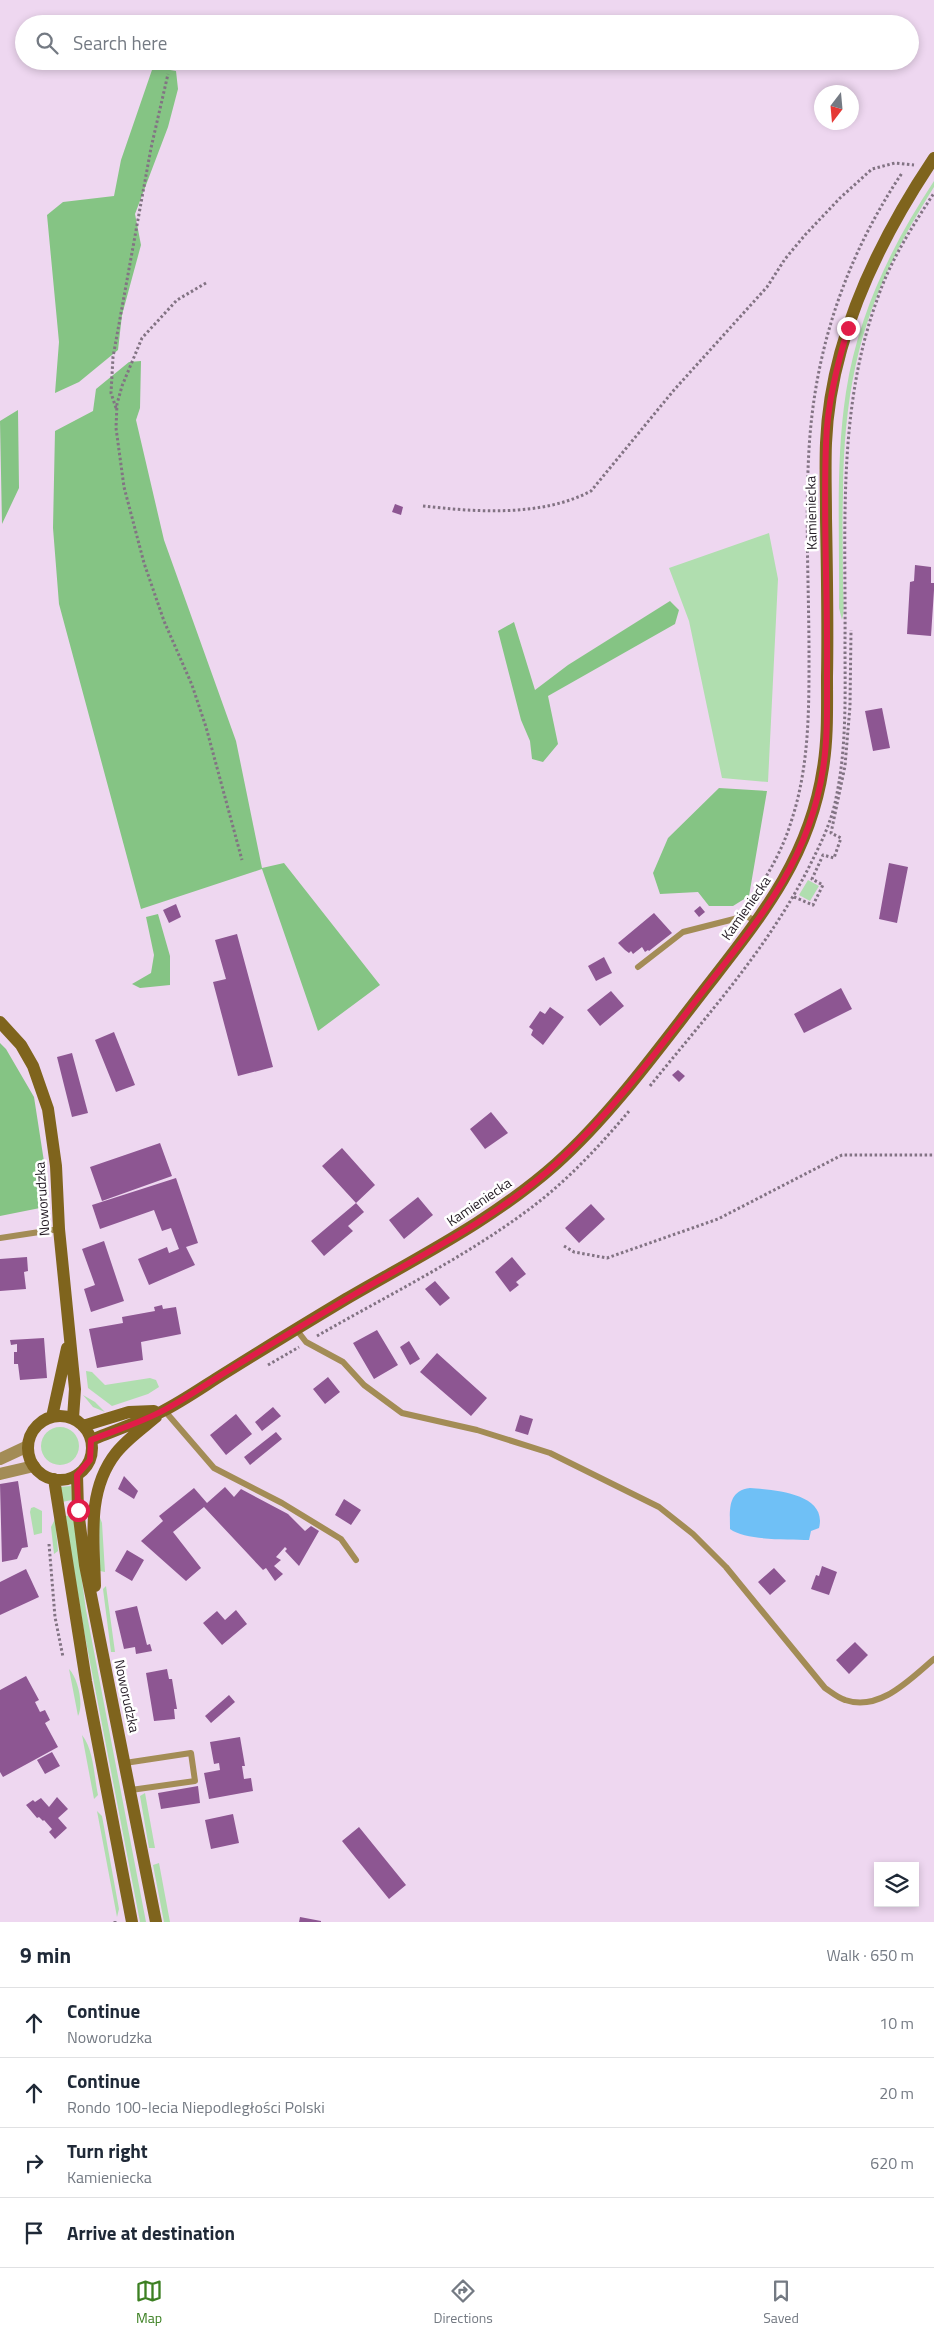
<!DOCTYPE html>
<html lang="en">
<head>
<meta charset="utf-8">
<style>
	:root { --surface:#fff; --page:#f2f2f3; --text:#1f2937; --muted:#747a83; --line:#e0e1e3; --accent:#3d8023 }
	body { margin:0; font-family:"Titillium Web",sans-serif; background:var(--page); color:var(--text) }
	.controls { position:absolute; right:15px; bottom:15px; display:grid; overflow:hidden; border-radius:0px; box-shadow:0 2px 8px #0003 }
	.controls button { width:45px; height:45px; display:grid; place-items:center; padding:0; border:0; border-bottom:1px solid var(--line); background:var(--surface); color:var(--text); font:25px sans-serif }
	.compass { position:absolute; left:814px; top:85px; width:45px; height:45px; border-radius:50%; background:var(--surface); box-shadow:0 2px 8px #0003; rotate:196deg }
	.stop { position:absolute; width:15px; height:15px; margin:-11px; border:4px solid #e11d48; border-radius:50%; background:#fff }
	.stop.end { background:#e11d48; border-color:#fff; box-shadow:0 1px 5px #0008 }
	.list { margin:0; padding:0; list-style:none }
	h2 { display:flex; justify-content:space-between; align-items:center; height:65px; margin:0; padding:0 20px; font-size:21px }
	h2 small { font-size:16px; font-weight:400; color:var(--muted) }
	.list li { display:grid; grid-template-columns:32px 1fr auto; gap:15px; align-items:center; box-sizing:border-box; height:70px; padding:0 20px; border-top:1px solid var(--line) }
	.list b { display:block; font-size:19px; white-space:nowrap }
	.list p { margin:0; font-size:16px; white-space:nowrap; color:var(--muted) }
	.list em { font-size:16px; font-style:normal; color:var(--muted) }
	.icon { flex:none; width:28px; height:28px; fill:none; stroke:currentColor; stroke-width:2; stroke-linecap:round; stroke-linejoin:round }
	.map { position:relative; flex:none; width:934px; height:1922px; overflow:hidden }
	.search { position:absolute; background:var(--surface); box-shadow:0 2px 8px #0003; left:15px; right:15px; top:15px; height:55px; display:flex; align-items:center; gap:12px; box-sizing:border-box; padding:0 18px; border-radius:28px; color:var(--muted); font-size:19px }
	.sheet { height:345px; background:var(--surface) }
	nav { display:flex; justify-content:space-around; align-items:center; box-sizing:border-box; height:70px; border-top:1px solid var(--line); background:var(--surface); font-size:14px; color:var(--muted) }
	nav a { display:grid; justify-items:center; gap:2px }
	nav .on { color:var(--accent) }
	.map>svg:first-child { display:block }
	.green { fill:#b0deaf }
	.forest { fill:#85c484 }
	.water { fill:#6fc0f6 }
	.building { fill:#8d5692 }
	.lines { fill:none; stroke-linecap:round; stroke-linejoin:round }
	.path { stroke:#827383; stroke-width:3; stroke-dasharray:2.5 2.5; stroke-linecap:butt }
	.lane { stroke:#a38c56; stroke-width:6 }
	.street { stroke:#a38c56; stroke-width:12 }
	.secondary { stroke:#7f641d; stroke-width:12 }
	.route { stroke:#e11d48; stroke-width:6 }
	.labels { text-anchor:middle; stroke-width:5; stroke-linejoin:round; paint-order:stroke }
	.street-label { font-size:14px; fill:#241c25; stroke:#fff }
</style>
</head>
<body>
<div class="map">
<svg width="934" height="1922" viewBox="0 0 934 1922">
	<rect width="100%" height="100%" fill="#eed7f0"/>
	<path class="green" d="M934,181v6c-67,106 -90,183 -91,308 -1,30 0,59 0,88 0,12 2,27 -1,37l-3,-12c1,-72 -4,-144 7,-216 12,-77 45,-146 88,-211z
		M769,533l9,46 -10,203 -46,-4 -33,-157 -20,-53z
		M808,880l11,6 -9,15 -11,-6z
		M86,1371l6,1 13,13 45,-7 6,2 3,7 -11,7 -36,12 -24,-18z
		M83,1395l12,7 10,10 -12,-5z
		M41 1446a19 19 0 1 1 38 0a19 19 0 1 1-38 0Z
		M71,1486l1,14 -10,2 -3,-15z
		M34,1507l8,4v22l-8,2 -4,-23 1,-4z
		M73,1515l13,95 60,312h-6l-56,-291 -19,-115z
		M99,1515l3,8 3,49 -5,-1z
		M55,1519l3,32 -4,3 -3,-27z
		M106,1586l9,66h-4l-8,-63z
		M69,1669c9,9 15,36 9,47z
		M122,1677l4,21 -1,3 -4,1 -4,-22z
		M122,1704h5l5,27 -5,1z
		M82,1735c12,15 12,42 16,60l-4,4z
		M145,1793l10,55h-6l-9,-52z
		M97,1811l5,5 17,93 -2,8z
		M159,1863l11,59h-6l-11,-57z"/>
	<path class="forest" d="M153,67l23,4 2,18 -10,38 -33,87 6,31 -19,70 -4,35 -39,32 -24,11 4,-51 -12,-127 16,-13 51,-6 7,-36z
		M141,361l-1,47 -4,12 28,120 72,201 26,127 22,-5 96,122 -62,46 -56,-162 -121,40 -82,-305 -6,-76 2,-97 38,-20 3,-22 33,-27z
		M18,410l1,78 -17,36 -2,-103z
		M670,601l9,9 -4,14 -127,72 10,48 -15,18 -11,-3 -2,-18 -9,-21 -23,-89 16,-9 21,68 33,-25z
		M719,788l48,3 -18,105 -16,10h-24l-11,-14 -38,2 -7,-21 15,-35z
		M158,914l12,42v29l-30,3 -8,-4 19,-11 3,-18 -8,-38z
		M0,1043l6,6 28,48 11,71v39l-45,9z"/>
	<path class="water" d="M750,1488c23,2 78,5 69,40l-8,3 -2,9c-21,-1 -63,1 -79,-11 0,-19 -3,-38 20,-41z"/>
	<path class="building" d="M395,504l8,3 -2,8 -9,-3z
		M915,565l16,2v16h3v7l-3,46 -24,-2 3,-52 4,-1z
		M882,708l8,40 -17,3 -8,-40z
		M889,863l19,4 -11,56 -18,-4z
		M176,904l5,13 -12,6 -6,-13z
		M700,906l5,6 -6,5 -5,-6z
		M654,913l18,20 -23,18 -1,-1 -3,2 -3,-5 -9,7 -2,-3 -2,2 -4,-3 -7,-7z
		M237,934l36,133 -35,9 -25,-94 13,-3 -11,-39z
		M604,957l8,16 -16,8 -8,-15z
		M841,988l11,21 -48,24 -10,-19z
		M611,991l13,15 -24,20 -13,-16z
		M550,1007l14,10 -21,28 -12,-10 2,-5 -4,-3 11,-16 5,3z
		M114,1032l21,53 -19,7 -21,-52z
		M72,1053l16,60 -16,4 -15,-60z
		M678,1070l7,6 -6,6 -7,-7z
		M491,1112l17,21 -23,16 -15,-20z
		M160,1143l12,33 -70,25 -12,-34z
		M342,1148l33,37 -19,18 8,9 -16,14 5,5 -29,25 -13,-15 45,-38 -34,-37z
		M176,1178l22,65 -12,4 9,18 -46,20 -11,-26 29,-12 2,6 10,-4 -8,-21 -9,3 -8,-21 -54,19 -8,-24z
		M418,1197l15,18 -29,24 -15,-19z
		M591,1204l14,15 -26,24 -14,-15z
		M104,1241l20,60 -33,11 -7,-23 11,-4 -13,-36z
		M27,1257l1,14 -4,1 2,17 -26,2v-32z
		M512,1257l14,17 -10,8 3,3 -9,7 -15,-20z
		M435,1281l15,17 -10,8 -15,-17z
		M162,1305l1,4 13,-2 5,27 -40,8 2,18 -46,8 -8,-39 34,-6 -1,-6 33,-6 -1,-4z
		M377,1330l21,35 -24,14 -21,-36z
		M44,1338l3,40 -27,2 -2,-16h-4v-12h3v-8l-6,1 -1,-5z
		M409,1341l11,18 -10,6 -10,-18z
		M437,1353l50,45 -16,18 -51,-44z
		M328,1377l12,15 -15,12 -12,-15z
		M273,1407l8,9 -19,15 -7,-9z
		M236,1414l16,20 -26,21 -16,-20z
		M520,1415l13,4 -5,16 -13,-4z
		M276,1432l6,7 -32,26 -6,-8z
		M124,1476l14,15 -4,8 -16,-10z
		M18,1481l10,66 -6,1 -5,11 -15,3 -2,-78z
		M225,1487l9,10 7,-8 47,25 17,17 6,-5 8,5 -20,35 -14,-15 2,-2 -2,-2 -9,10 5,3 -7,6 9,8 -8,7 -9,-13 -3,2 -59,-63 -31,25 28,36 -15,13 -45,-40 22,-20 -4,-5 35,-28 13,15z
		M344,1499l17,11 -10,15 -16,-10z
		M127,1550l17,10 -12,21 -17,-10z
		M822,1566l15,6 -8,23 -18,-6 5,-14 3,1z
		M774,1568l12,13 -16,14 -12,-13z
		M26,1569l13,28 -39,18v-33z
		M137,1606l10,39 3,-1 2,7 -16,3 -1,-7 -11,2 -9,-38z
		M236,1610l11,14 -25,21 -19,-22 14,-12 8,9z
		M855,1642l13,13 -19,19 -13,-14z
		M167,1669l2,10h3l5,30h-3l1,10 -21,2 -8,-48z
		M26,1676l13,24 -4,2 5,10 5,-2 5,10 -5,3 13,24 -55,30 -3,-5v-82z
		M229,1695l6,7 -24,21 -6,-7z
		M240,1737l5,29h-3l2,13 7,-1 2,13 -44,8 -5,-26 16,-3 -1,-7 -5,1 -4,-22z
		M52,1752l8,14 -15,8 -8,-14z
		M198,1786l2,17 -39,6 -3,-16z
		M57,1797l11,12 -10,9 9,10 -12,11 -6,-7 3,-3 -8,-9 -1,1 -4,-4 -2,1 -11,-13 7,-5 2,2 6,-4 8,9z
		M233,1814l6,29 -28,6 -6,-29z
		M359,1827l47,58 -17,14 -47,-58z
		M300,1917l21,4v1h-22z"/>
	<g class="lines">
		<path class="path" d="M206,283l-29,17 -35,38 -20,48 -5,18 -1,24 8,59 20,76 20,58 28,64 14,42 36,133
			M116,408l-5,-15 2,-36 38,-209 17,-74
			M423,506c53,6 119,11 168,-15l83,-101 93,-103 18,-28 20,-24 35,-37 32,-29 23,-6 19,2
			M764,880c11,-18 21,-38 27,-58 18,-54 18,-110 18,-165 0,-69 -4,-139 0,-208 6,-101 37,-192 93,-276
			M794,897l19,8 10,-20 -11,-6 11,-24 11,3 7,-20 -10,-5 14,-67 5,-60 1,-76
			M650,1086c58,-72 121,-141 162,-225 10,-20 20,-41 24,-63 11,-51 9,-104 9,-156 1,-115 -8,-232 32,-342 13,-39 35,-73 57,-107
			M564,1246l10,6 33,6 111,-39 124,-64h92
			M317,1336c73,-42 153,-81 219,-132 35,-27 66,-61 94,-94
			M268,1365l31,-18
			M49,1544l6,73 8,40
			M115,1921v1"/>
		<path class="lane" d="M638,967l45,-35 63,-16 10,5
			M0,1238l59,-9
			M296,1329l10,13 37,20 21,23 38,28 75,17 73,23 109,54 34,27 33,33 99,121c6,4 13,10 20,12 35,12 65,-21 89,-41
			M164,1410l50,58 68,35 59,36 15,21
			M125,1763l66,-10 4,28 -64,9"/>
		<path class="street" d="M0,1459l28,-13
			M0,1474l34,-8"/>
		<path class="secondary" d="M0,1022l21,23 12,21 15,43 8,57 3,63 16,160 -2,29
			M28 1448a32 32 0 1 1 64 0a32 32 0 1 1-64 0Z
			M52,1417l15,-69
			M83,1426l46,-14 25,-1
			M91,1440c23,-9 47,-18 70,-28 22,-11 43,-26 64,-39 40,-25 81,-50 121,-74 72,-42 147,-79 210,-135 58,-52 108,-123 156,-184 52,-67 98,-125 111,-212 5,-30 4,-61 4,-91 1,-53 0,-106 -1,-159 0,-25 -1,-50 0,-75 4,-103 51,-200 108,-285
			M77,1475l1,35 7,55 71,357
			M54,1479l32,202 46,241
			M95,1586c-1,-45 -9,-95 21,-133 11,-14 27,-25 40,-36"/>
	</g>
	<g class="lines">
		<path class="route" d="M78,1510l-1,-35 13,-15 1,-20c25,-10 52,-18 75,-31 22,-12 42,-26 63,-39 42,-26 84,-51 126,-76 70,-41 144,-77 204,-133 57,-53 104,-118 152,-180 53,-67 99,-125 112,-212 5,-32 4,-64 4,-96 1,-76 -4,-153 -1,-229 1,-39 11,-78 22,-116"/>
	</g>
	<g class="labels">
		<g class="street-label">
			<text transform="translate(811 513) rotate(-91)" y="5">Kamieniecka</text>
			<text transform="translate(746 908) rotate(-55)" y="5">Kamieniecka</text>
			<text transform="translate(42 1199) rotate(-94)" y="5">Noworudzka</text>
			<text transform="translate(479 1202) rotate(-34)" y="5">Kamieniecka</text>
			<text transform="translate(127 1696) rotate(78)" y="5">Noworudzka</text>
		</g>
	</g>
</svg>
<div class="controls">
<button><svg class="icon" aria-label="layers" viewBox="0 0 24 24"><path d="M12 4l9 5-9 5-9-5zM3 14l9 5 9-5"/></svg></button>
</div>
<svg class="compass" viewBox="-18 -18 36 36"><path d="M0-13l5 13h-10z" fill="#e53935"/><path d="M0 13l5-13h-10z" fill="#747a83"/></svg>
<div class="stop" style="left:78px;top:1510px"></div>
<div class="stop end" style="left:848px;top:328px"></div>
<div class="search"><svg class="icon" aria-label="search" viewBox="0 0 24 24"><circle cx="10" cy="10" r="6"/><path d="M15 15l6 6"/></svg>Search here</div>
</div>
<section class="sheet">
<h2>9 min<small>Walk · 650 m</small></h2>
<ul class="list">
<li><svg class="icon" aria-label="ahead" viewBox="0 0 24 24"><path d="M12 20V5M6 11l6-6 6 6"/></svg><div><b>Continue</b><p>Noworudzka</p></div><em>10 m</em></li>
<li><svg class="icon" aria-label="ahead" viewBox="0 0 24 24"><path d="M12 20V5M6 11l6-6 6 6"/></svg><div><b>Continue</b><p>Rondo 100-lecia Niepodległości Polski</p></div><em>20 m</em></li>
<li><svg class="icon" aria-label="right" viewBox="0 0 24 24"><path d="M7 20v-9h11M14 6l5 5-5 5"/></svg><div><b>Turn right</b><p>Kamieniecka</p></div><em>620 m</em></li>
<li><svg class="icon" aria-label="arrive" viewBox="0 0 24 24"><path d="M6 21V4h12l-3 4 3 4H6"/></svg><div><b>Arrive at destination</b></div></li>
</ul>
</section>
<nav>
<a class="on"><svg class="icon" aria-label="map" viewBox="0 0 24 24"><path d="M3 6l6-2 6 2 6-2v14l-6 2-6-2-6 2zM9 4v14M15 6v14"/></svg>Map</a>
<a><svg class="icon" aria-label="directions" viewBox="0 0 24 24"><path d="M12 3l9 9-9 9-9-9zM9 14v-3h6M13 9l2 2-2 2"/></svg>Directions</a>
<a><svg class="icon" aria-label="saved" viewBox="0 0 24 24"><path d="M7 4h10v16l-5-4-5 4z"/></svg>Saved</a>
</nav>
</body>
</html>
